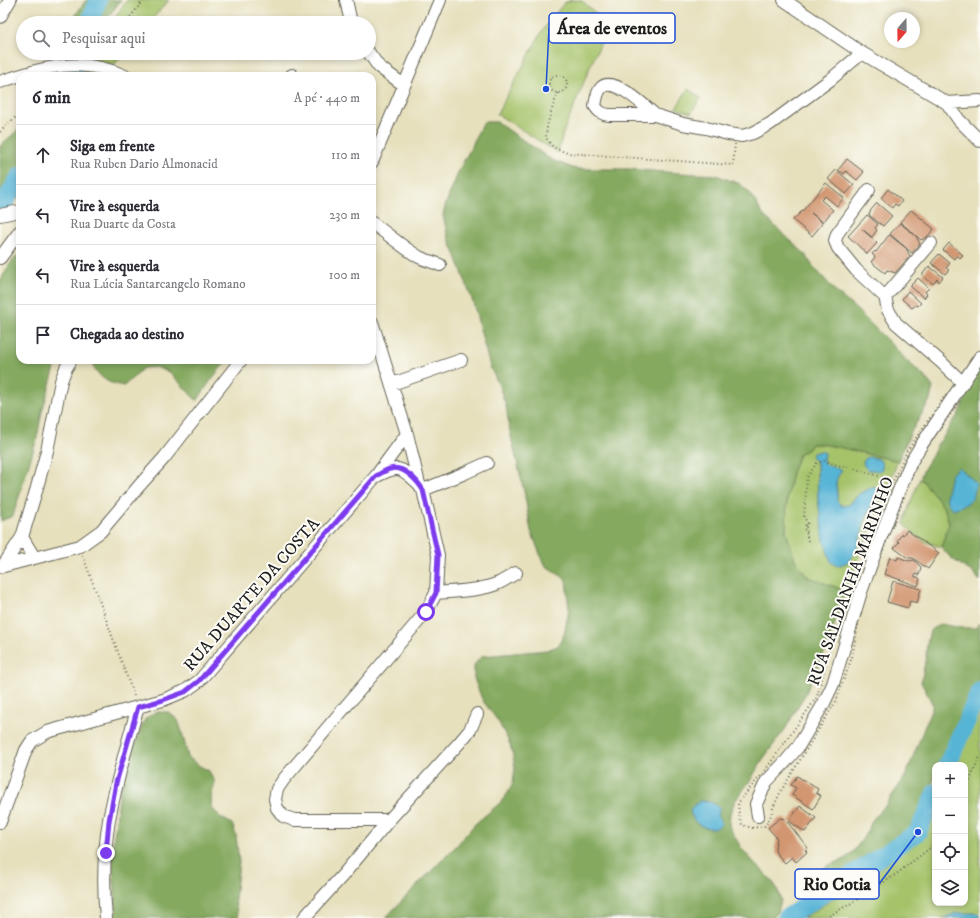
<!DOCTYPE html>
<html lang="pt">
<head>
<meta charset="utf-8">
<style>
	:root { --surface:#fff; --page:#f2f2f3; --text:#2b2b33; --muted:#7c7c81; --line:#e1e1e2 }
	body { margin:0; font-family:"IM FELL DW Pica",serif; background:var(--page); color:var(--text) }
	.controls { position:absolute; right:12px; bottom:12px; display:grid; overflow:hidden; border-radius:8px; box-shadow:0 2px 6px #0003 }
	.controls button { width:36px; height:36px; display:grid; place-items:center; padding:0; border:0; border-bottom:1px solid var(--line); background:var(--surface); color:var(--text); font:20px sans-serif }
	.compass { position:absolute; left:884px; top:12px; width:36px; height:36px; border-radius:50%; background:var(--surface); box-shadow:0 2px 6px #0003; rotate:200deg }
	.stop { position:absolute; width:12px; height:12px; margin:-9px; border:3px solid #7c3aed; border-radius:50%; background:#fff }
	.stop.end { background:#7c3aed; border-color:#fff; box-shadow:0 1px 4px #0008 }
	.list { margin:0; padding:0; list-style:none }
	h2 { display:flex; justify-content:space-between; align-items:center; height:52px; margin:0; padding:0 16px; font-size:17px }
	h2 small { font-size:13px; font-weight:400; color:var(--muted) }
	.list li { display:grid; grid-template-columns:26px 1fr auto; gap:12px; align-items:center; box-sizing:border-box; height:60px; padding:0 16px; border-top:1px solid var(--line) }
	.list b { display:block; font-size:15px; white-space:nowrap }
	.list p { margin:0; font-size:13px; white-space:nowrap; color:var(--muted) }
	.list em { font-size:13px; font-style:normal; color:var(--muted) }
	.icon { flex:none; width:22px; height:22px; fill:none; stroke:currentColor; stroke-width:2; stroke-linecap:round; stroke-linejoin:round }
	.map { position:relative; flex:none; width:980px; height:918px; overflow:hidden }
	.search { position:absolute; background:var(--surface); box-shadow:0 2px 6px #0003; left:16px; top:16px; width:360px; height:44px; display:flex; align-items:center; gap:10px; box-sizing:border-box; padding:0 14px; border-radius:22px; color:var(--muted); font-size:15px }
	.panel { position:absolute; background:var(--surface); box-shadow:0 2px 6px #0003; left:16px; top:72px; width:360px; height:292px; border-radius:12px }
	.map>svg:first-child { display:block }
	.green { fill:#a6c36b; stroke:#617044; fill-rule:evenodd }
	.forest { fill:#84a95f; stroke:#50623e }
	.water { fill:#57b4d5; stroke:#3a6878 }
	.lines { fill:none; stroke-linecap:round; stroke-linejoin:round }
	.river { stroke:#57b4d5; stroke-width:18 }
	.building { fill:#d29671 }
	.minor-casing { stroke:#636154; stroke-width:14 }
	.path { stroke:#636154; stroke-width:2; stroke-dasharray:1 3; stroke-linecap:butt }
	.minor { stroke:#fff; stroke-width:12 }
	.route { stroke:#7c3aed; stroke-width:5 }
	.labels { text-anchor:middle; stroke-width:4; stroke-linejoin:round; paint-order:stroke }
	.street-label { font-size:17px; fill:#1c1c1c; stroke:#fdfcf7 }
	.leader { fill:none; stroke:#1d4ed8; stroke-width:1.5 }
	.callout-dot { fill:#1d4ed8; stroke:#fdfcf7; stroke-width:1.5 }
	.callout { fill:#fdfcf7; stroke:#1d4ed8; stroke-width:1.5 }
	.callout-label { font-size:18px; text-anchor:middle; font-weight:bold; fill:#1c1c1c }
</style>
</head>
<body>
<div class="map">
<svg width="980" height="918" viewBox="0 0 980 918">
	<rect width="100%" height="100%" fill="#fdfcf7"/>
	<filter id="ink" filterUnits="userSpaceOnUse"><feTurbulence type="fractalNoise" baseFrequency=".025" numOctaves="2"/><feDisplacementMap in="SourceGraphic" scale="8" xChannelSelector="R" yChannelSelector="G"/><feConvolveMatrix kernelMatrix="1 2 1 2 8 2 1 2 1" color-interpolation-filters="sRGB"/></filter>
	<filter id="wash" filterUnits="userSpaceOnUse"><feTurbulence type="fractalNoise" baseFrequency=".012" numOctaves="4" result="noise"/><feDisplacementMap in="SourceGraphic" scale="16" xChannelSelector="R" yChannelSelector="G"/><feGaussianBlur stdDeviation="0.9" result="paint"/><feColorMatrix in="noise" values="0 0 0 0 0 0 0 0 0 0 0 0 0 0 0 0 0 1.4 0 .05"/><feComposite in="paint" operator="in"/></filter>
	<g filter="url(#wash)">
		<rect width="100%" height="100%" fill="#e6e0bd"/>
		<path class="green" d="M127,0h42l-20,23h-38z
			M571,0h10l28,25 -19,42 -27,66 -5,20 -61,-39 45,-83 22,-28z
			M89,53h35l-11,13c-11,-5 -17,-6 -30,-5z
			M688,89l13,9 -10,15 -15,-5z
			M812,444h9l17,3 60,14 -52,130 -38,-14 -13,-17 -9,-29 1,-33 5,-25 7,-19 2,-2 7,-2zM817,452l6,5 1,7 12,14c0,8 2,15 1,23l5,5 7,-1 10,-11 13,-7h7l-13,31 -45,-1 -3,-16 -1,-38 -6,-7 3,-3zM870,457l9,2 3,4 -9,7h-5z
			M920,478l18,21 7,11 4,14 -8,23 -18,-6 -10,-8 -9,-9 3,-12z
			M980,701v217h-177l71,-45 45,-36 16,-23v89h30v-138h-9z"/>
		<path class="forest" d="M86,0h35l-17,23h-32l5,-10z
			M58,53l25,2 1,-2h2l-2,3c-8,3 -19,3 -26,-3z
			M60,70h31l24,6h-33l2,-1 -2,-4 -5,1 -10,-1 1,4 -4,1h-11z
			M484,122h13l53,37 25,10h53l37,3 14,1 37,2 24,9 10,9 13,22 42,39 7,11 25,28 20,17 40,40 9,10 19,17 8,10 -3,13 -19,32 -13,29 -60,-14 -17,-3h-9l-4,6 -6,2 -3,2 -7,19 -5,25 -1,33 9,29 13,17 38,14 -20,58 -21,46 -7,11 -12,22 -23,31 -13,22 -15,20 -5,12 -1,13 6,11 7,12 9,10 18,18 8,11 4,12 -3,12 -5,6h-388l73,-74 17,-20 25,-21 8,-10 5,-11 2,-14 -2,-12 -3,-12 -12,-23 -15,-20 -5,-12 -4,-11v-13l8,-9 12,-1 53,-5 11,-4 6,-11 5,-25 -3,-31 -20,-13 -6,-12 -9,-23 -7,-40 -14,-59 -4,-26 -8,-23 -8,-16 -17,-65 -17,-46 -5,-11 -4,-12 -4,-18 3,-12 14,-35 12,-22 5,-12z
			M20,128v69l-16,12 -4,1v-64z
			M20,254v106h38l-2,4 -14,48 -5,26 -24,78 -12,5 -1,-240c7,-10 9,-20 20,-27z
			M94,360h133l-16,20 -14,21 -19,-20 -9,-9 -13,-5 -13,1 -19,18c-17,-3 -21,-6 -31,-19z
			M980,368v213l-7,-8 -22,-15 -10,-11 8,-24 -4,-13 -7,-11 -18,-21 5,-11 7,-11 5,-11 8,-10 6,-11 7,-9 20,-46z
			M980,622v57l-6,17 -12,23 -14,35 -7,11h-6v11l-4,14 -13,25 -7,11 -9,9 -51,36 -22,14 -12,4 -6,-11 9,-8 11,-6 12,-4 10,-8 8,-11 7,-11 5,-11 12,-13 21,-31 27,-70 -12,-23 5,-25 1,-14 3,-12 10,-7 23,4h12z
			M155,712h13l10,8 4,12 6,25 10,8 11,6 6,11 -3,12 -1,13 9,10 12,7 4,11 3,27 -4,38 3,18h-122l-1,-28 -3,-26 1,-21 7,-52 11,-36 9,-24 5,-12z"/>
		<path class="water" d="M66,71c6,2 11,2 16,0l3,4 -3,1h-18l3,-2z
			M821,451l4,2 -2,4 1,7 18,6c-10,14 -4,16 -5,31l5,5 7,-1 10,-11 13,-7h7l-13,31 -10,33 -8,11 -11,4 -6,-4 -7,-21 -6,-40 -1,-38 -6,-7 2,-3z
			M870,457l9,2c3,4 5,6 2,11l-3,1 -5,-1h-5l-4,-4 -1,-4 3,-4z
			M959,467l17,16c-2,19 -6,20 -23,26l-5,-5 -2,-7 5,-22z
			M700,801c9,0 13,1 20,8l-3,7 5,7 -5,5c-14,1 -23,-3 -27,-17l4,-6z
			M956,913h15l9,1v4h-36z"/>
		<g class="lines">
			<path class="river" d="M89,23l9,-23
				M72,76l3,-23
				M0,210l20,-34
				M947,765l33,-74
				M786,918l132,-86 17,-39"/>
		</g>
		<g id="blocks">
			<path class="building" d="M847,159l17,13 -7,8 -11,-9 -2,3 -6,-4z
				M836,170l18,15 -8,9 -18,-15z
				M826,183l18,15 -7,8 -12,-10 -4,4 12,10 -10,12 -12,-9 12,10 -11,13 -19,-16 12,-12z
				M888,189l14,12 -4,5 -3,-2 -3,4 -11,-10z
				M877,203l15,13 -9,10 -14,-11 2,-5z
				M911,210l23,19 -7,8 -6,3 -21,-18z
				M867,215l11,9 -3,4 2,2 -5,7 -10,-8 15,14 -10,11 -19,-18z
				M900,223l16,13 4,8 -8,9 -22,-19z
				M889,235l17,13 4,8 -15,17 -8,-3 -2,3 -14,-11 4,-5 -3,-3 3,-3 1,1z
				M949,243l14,12 -3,3 -3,-3 -3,4 -11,-9z
				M939,254l11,9 -4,5 3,2 -4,4 -14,-11z
				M929,266l14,11 -4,5 -2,-3 -4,5 -11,-9z
				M918,278l11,10 -4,4 2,2 -3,4 -14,-12z
				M908,291l13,12 -3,3 -2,-1 -4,3 -10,-9z
				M907,530l32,23 -11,16 -15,-11h-5l-14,-10 5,-6 -2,-1 5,-7 1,1z
				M890,557l7,3 1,-3 11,4 5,-1 7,7 -2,8 -4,-1v3h3l2,2 -2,7 -34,-12z
				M893,581l28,8 -4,14 -7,-2 -2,7 -21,-6z
				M797,776l21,13 -2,4 5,3 -8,13 -21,-14 4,-7 -5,-3z
				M800,806l16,12 -11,14 -16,-11z
				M780,818l5,1 23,29 -3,2 2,2 -11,10 -4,-5 -7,6 -9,-10 -1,-5 2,-10 -9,-10z"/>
		</g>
	</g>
	<g filter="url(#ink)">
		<use href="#blocks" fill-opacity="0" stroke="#636154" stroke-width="1"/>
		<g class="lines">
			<defs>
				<path id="minor" d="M346,0l4,18 2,5
					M784,0l78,53 85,50 12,17 21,21
					M0,17l10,-17
					M369,53l10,14 25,18
					M291,76l1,-1
					M0,82c43,-15 82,-26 125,-6
					M947,103l33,-2
					M655,115c-9,-8 -42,-40 -54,-27 -4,4 -5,12 -6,18 4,6 7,8 14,9h46l28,9 23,4 22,6 14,2 11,-3 17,-9 60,-44 32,-27
					M372,162l68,-162
					M869,190l-32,44 -2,7 3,7 18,22 29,27 3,13 8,13 45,39 22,21
					M0,215l20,-4
					M372,223c16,11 30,24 47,34 6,3 14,5 21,8
					M0,258l20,-27
					M885,297l46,-54
					M392,384l69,-24
					M377,476c23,-12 24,-8 42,8
					M423,490l42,-17 22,-10
					M22,537l12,20
					M3,566l19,-29 14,-46 11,-40 14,-70 5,-13 5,-8
					M0,567l80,-21 21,-15 38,-45 25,-28 77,-98
					M436,593c21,-2 44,-2 63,-10 6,-3 12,-7 17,-10
					M758,816l-2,-12 10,-22 21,-22 11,-13 26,-44 9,-19 28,-92 18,-50 18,-47 14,-33 9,-15 60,-90
					M389,820h-95l-11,-4 -6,-8 -2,-9 2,-10 7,-10 142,-167 10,-19 2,-38 -15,-65 -4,-6 -12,-50
					M0,822l26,-72 6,-9 15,-9 116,-32 22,-9 14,-10 177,-205 31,-42 -35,-112
					M106,918c-3,-31 -2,-67 3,-98 7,-38 18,-76 29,-113
					M304,918l39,-43 46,-55 71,-78 10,-12 7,-16"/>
			</defs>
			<use href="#minor" class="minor-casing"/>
			<path class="path" d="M125,23l19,-23
				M549 84a9 9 0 1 1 18 0a9 9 0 1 1-18 0Z
				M558,93c-5,13 -12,31 -12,45l7,9 14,6 166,12 2,-21
				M0,132l20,-19
				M945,396l8,1 4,8 -37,52 -58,145 -10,55 -16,44 -55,90 -8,17 -3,10 -5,8 -12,2 -11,-3 -3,-10 -1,-12 28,-34 51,-72 12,-45 20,-56 44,-115 14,-30z
				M808,541l-1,-4 1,-2 -2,-2 2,-1 -4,-2 3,-2 -3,-2 4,-2 -4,-7 3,-40 10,-14 7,-2 17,5 8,1 43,13
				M83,556l51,140
				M965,792l15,-36
				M826,918l11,-7 15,-8 18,-12 25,-16 35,-27 5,-6"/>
			<use href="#minor" class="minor"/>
		</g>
	</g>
	<g class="lines" filter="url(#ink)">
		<path class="route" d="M106,853l3,-32 7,-38 22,-76 25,-7 22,-8 14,-11 177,-205c4,-2 9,-6 14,-7 13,-4 27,11 33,21l15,65 -2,38 -10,19"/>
	</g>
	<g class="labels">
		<g class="street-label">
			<text transform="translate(850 581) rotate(-70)" y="6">RUA SALDANHA MARINHO</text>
			<text transform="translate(251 594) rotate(-49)" y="6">RUA DUARTE DA COSTA</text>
		</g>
	</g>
	<path class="leader" d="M546 89L549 28M918 832L879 884"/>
	<g class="callout-dot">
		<circle cx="546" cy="89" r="4"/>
		<circle cx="918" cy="832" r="4"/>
	</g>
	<g class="callout">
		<rect x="549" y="13" width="126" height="30" rx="4"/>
		<rect x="795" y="869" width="84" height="30" rx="4"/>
	</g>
	<g class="callout-label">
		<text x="612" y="34">Área de eventos</text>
		<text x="837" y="890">Rio Cotia</text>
	</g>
</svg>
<div class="controls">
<button>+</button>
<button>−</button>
<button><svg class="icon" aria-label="locate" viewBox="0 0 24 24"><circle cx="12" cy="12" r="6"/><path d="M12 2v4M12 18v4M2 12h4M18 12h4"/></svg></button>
<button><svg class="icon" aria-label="layers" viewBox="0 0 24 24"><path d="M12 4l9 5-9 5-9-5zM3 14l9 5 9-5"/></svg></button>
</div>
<svg class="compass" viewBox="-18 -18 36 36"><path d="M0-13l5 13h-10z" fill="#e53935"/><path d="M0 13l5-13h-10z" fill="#7c7c81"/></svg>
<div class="stop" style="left:426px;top:612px"></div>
<div class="stop end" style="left:106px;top:853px"></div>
<div class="search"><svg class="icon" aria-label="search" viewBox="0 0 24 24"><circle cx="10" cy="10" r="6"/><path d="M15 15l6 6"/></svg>Pesquisar aqui</div>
<section class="panel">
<h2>6 min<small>A pé · 440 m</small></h2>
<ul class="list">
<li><svg class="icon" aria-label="ahead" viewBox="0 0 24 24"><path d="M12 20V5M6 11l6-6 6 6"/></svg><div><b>Siga em frente</b><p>Rua Ruben Dario Almonacid</p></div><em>110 m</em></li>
<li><svg class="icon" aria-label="left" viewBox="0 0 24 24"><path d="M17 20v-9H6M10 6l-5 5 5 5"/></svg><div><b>Vire à esquerda</b><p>Rua Duarte da Costa</p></div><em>230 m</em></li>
<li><svg class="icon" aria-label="left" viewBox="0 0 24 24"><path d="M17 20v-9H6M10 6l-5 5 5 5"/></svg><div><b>Vire à esquerda</b><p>Rua Lúcia Santarcangelo Romano</p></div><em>100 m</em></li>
<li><svg class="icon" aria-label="arrive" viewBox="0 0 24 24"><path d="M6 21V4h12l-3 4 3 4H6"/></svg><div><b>Chegada ao destino</b></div></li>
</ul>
</section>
</div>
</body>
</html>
